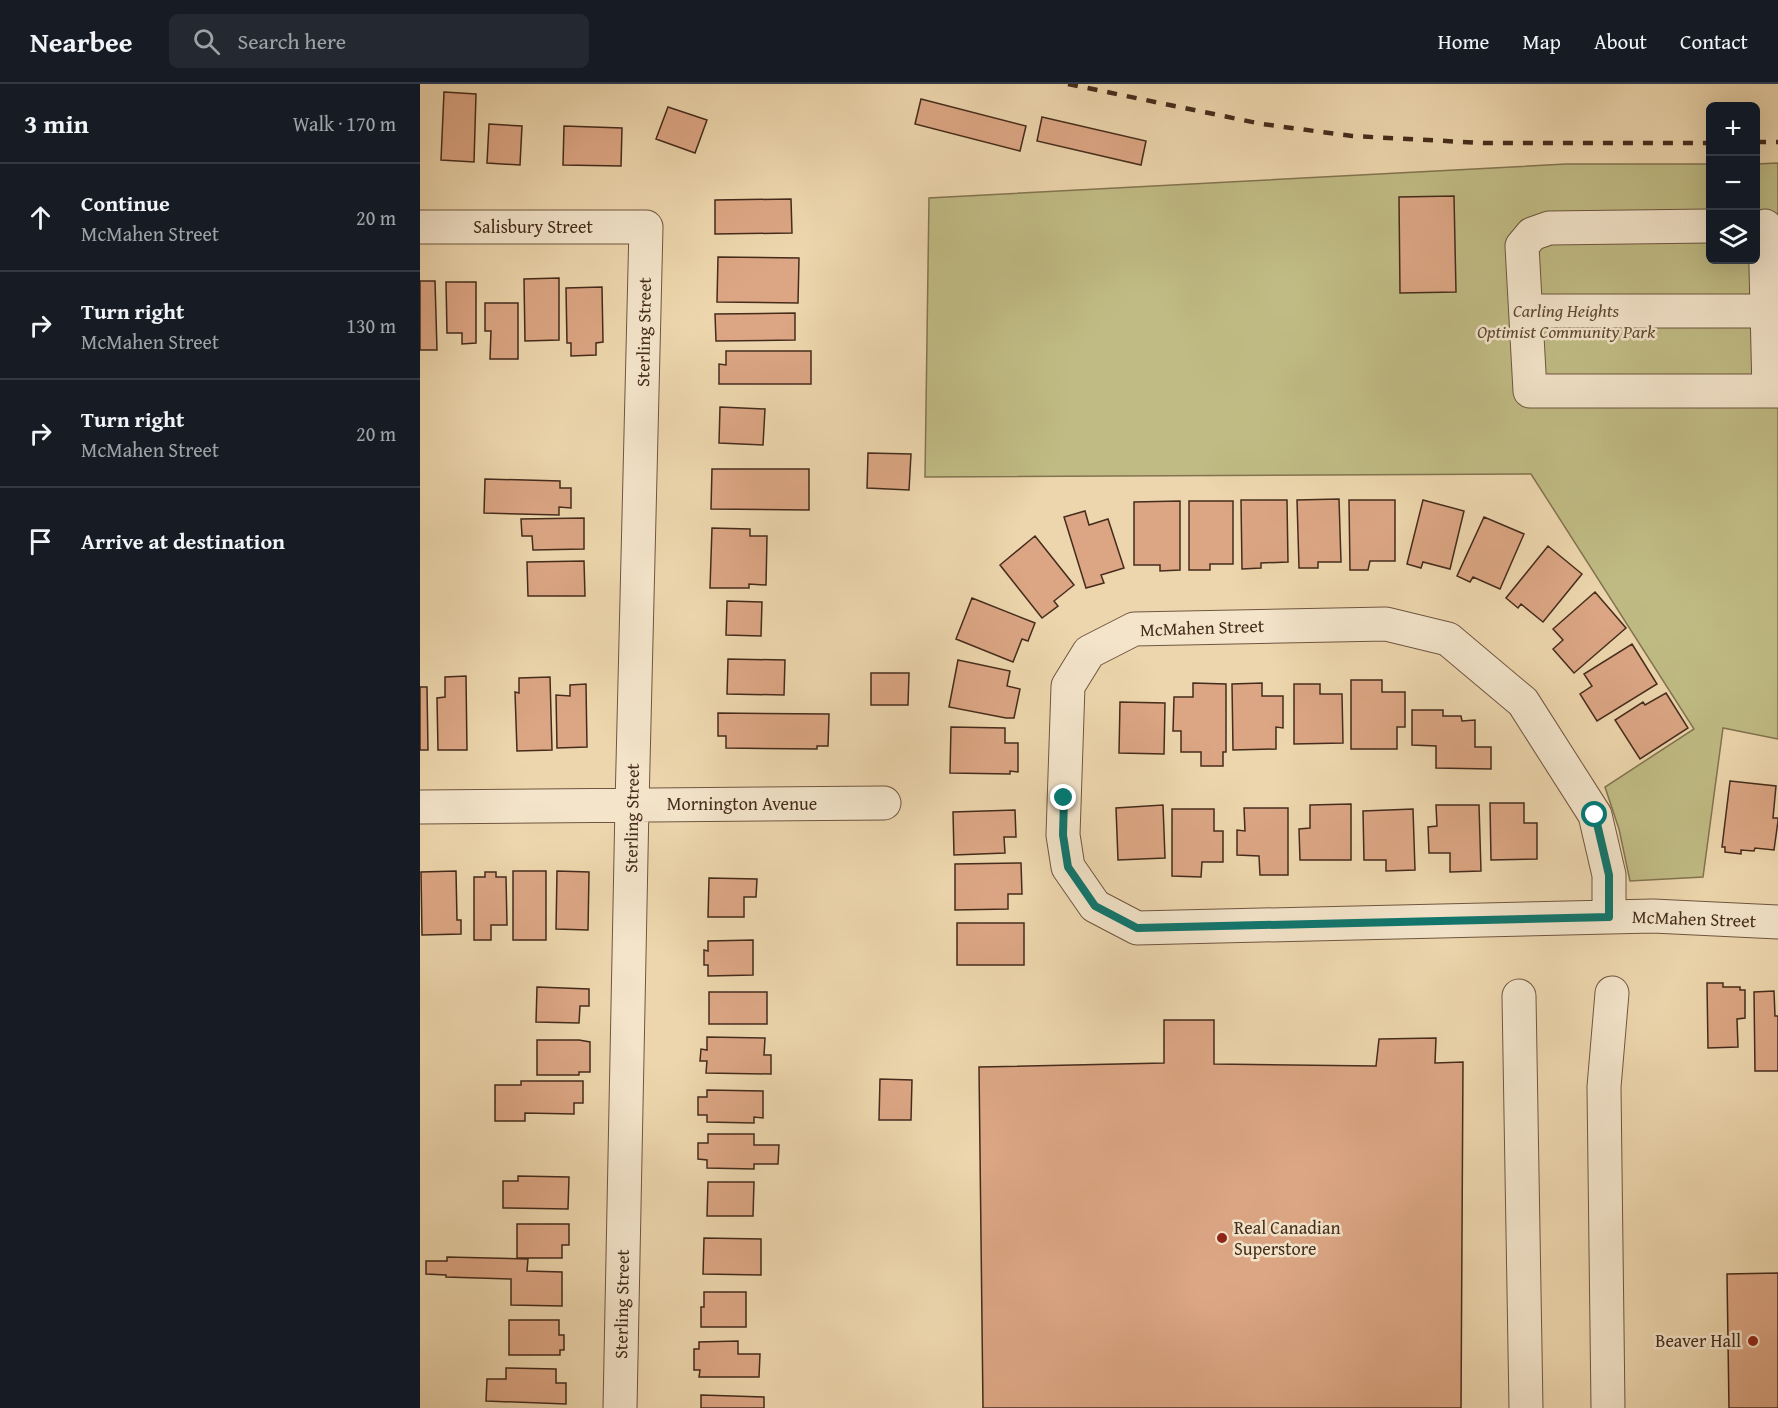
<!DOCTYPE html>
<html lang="en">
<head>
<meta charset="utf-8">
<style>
	:root { --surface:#171b24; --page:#242831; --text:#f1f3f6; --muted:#9ea1a6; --line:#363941 }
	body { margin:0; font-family:"Gentium Book Plus",serif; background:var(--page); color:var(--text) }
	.controls { position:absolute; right:18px; top:18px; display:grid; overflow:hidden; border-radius:9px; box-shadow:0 6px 24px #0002 }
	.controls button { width:54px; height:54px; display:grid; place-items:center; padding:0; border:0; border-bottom:2px solid var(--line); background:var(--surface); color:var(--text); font:30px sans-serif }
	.stop { position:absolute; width:18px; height:18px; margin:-14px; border:4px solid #0f766e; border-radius:50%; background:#fff }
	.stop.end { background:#0f766e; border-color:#fff; box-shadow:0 2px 6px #0008 }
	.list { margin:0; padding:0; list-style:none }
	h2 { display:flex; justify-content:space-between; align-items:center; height:78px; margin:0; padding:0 24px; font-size:26px }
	h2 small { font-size:20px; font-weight:400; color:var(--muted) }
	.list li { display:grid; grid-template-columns:39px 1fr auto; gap:18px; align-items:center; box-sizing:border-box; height:108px; padding:0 24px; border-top:2px solid var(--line) }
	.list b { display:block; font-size:22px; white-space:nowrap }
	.list p { margin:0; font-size:20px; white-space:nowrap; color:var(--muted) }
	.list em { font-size:20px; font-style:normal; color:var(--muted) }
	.icon { flex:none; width:33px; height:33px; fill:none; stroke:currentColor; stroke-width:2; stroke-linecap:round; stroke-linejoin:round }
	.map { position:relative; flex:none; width:1358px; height:1324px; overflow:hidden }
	header { display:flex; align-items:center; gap:36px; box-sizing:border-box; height:84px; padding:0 30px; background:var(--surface); border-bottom:2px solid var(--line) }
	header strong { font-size:28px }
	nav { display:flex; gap:33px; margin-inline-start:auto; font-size:21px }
	.search { width:420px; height:54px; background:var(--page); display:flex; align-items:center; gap:15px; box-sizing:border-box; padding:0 21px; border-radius:9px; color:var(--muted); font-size:22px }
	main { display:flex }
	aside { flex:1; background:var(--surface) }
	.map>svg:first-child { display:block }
	.green { fill:#c0bb84; stroke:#827450; stroke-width:1.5 }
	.building { fill:#dca684; stroke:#452c1c; stroke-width:1.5 }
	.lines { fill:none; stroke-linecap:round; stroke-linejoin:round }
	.minor-casing { stroke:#6f5640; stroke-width:35 }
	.minor { stroke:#f3e4ca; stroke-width:33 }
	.rail { stroke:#452c1c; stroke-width:4.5; stroke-dasharray:10 10; stroke-linecap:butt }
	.route { stroke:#0f766e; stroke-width:8 }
	.poi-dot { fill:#8f2418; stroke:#f3e4ca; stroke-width:2 }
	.labels { text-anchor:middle; stroke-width:5; stroke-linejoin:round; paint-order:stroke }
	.street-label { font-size:18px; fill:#452c1c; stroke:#f3e4ca }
	.park-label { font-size:18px; font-style:italic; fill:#5e4931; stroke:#f3e4ca }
	.poi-label { font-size:18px; fill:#452c1c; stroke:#f3e4ca; text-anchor:start }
</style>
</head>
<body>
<header>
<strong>Nearbee</strong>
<div class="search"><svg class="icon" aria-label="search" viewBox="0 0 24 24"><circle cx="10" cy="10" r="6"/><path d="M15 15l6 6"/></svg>Search here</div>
<nav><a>Home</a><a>Map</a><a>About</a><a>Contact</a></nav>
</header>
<main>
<aside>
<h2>3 min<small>Walk · 170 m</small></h2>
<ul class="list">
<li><svg class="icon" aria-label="ahead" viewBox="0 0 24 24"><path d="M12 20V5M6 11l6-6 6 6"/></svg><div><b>Continue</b><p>McMahen Street</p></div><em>20 m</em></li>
<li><svg class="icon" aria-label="right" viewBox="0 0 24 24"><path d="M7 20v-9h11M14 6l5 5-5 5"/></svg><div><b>Turn right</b><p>McMahen Street</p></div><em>130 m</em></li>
<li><svg class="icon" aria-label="right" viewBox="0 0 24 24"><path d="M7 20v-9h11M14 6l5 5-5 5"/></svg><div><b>Turn right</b><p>McMahen Street</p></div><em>20 m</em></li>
<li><svg class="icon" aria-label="arrive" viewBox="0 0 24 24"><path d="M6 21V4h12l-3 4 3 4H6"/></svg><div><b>Arrive at destination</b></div></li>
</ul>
</aside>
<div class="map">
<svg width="1358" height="1324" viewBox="0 0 1358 1324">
	<rect width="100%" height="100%" fill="#edd6ad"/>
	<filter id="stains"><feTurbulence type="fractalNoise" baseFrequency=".00333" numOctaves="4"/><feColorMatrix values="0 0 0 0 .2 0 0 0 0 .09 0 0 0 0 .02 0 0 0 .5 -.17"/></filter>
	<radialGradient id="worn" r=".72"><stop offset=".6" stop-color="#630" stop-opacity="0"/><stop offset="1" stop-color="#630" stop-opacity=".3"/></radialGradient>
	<path class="green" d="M1358,79v576l-55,-11 -20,149 -73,4 -11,-52 -14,-42 89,-58 -163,-255 -606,3 4,-279 637,-34h144v96h46v-96z"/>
	<path class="building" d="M24,8l32,2 -2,68 -33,-2z
		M501,15l105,27 -6,25 -105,-27z
		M248,23l39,13 -12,33 -39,-14z
		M622,33l104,24 -5,24 -104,-24z
		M69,40l33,2 -2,39 -33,-2z
		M144,42l58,2 -1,38 -58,-1z
		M1034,112l2,96 -56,1 -1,-96z
		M371,115l1,34 -77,1v-34z
		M298,173l81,1 -1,45 -81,-1z
		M139,194v62l-34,1 -1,-62z
		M0,197h15l2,69h-17z
		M26,198h30v61l-14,1v-11h-15z
		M182,203l1,55 -7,1v12l-25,1v-13h-4l-1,-55z
		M65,219h33v56h-28l1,-28h-6z
		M375,229v27l-79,1 -1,-27z
		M306,267h85v33h-92v-20l7,1z
		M300,323l45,2 -2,36 -44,-2z
		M448,369l43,1 -2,36 -42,-2z
		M292,385h97v41l-98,-1z
		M65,395l75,2v7h11v20l-12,-1v8l-75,-2z
		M919,415l2,63h-23v6h-19l-2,-68z
		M821,416h46l1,62 -27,1v5l-19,1z
		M929,416h46v61h-25l-2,9h-18z
		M1003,416l41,11 -14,58 -27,-7 -2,6 -14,-4z
		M760,417v69l-20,1v-6h-26v-63z
		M769,417h44v63h-23v6h-21z
		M665,427l4,14 19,-6 16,49 -23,7 3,8 -18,5 -22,-71z
		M1064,433l40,17 -24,55 -27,-12 -3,5 -13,-6z
		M164,434v31l-51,1 -1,-14h-10l-1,-17z
		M292,444l38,1v7h17l-1,49 -17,-1v4h-39z
		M615,452l39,49 -20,16 4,5 -16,12 -42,-53z
		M1128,462l34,28 -39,48 -22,-18 -3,4 -12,-10z
		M164,477l1,35h-57l-1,-34z
		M1175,508l31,36 -52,45 -21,-24 10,-9 -10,-11z
		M552,514l63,25 -7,18 -6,-2 -9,23 -57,-23z
		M307,517l35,1 -1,34 -35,-1z
		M1212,560l25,40 -60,37 -17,-27 12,-8 -8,-12z
		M308,575l57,1 -1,35 -57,-1z
		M538,576l52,11 -3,15 13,3 -6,29h-8l-57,-11z
		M451,589h38l-1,32h-37z
		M46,592l1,74h-29l-1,-52 8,-1v-20z
		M130,593l2,73 -35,1 -2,-59 4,1v-15z
		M931,596h31v12h23v35h-8v22h-46z
		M773,599l33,1v68h-3v14h-22v-14h-20v-21h-8l1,-34h19z
		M842,599v13h21v32l-7,-1v22l-43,1 -1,-66z
		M166,600l1,63 -30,1 -1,-53 14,1v-11z
		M874,600h26v10h22l1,49 -49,1z
		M0,603h7l1,63h-8z
		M1246,609l22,35 -48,31 -25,-39 28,-18 2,3z
		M700,618l45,1 -1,51 -45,-1z
		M992,626h31v6h18l1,5 13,-1v27h16v22l-55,-1v-22l-24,-1z
		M298,629l111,1 -1,32h-11v3l-91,-1v-12h-8z
		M531,643l54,1v15h13v29l-8,-1v3l-60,-1z
		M1310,697l46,5 -3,32h5v3l-4,29 -19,-2 -1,3 -13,-1v4l-16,-2v-5h-3z
		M1070,719h34v20h13v36l-46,1z
		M931,720v56h-51l-1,-31 11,-1v-23z
		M743,721l2,53 -47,2 -2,-52z
		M1016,721h43l2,66 -31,1v-19h-21l-1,-26 9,-1z
		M824,724h44v67h-28l-1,-19 -22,-1v-25l8,1z
		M752,725h42v22h9v31h-21l-1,15 -29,-1z
		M993,725l2,61 -29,1v-11h-22l-1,-49z
		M595,726l1,27h-12l1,16 -51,2 -1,-43z
		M601,779l1,31h-14v15l-53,1v-46z
		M36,787l1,49h4v14l-39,1 -1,-63z
		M93,787h33v69h-33z
		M137,787l32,1 -1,58 -32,-1z
		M65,788h11v5h10l1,48h-16v15h-17v-63h11z
		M289,794l48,1 -1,18h-12v20h-36z
		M537,839h67v42h-67z
		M333,856v35l-45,1v-11h-4v-15l4,1v-10z
		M1287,899h16v4h17v3h5v28l-8,1 1,28 -30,1z
		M117,903l52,2v17h-9l-1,17 -43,-1z
		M1354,907l1,25h3v55h-23l-1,-79z
		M289,908h58v32h-58z
		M744,936h50v44l162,2 3,-27 57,-1 -1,25 28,-1 -2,346h-478l-4,-341 185,-4z
		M287,953l58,1 -1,17h7v19l-65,-1 1,-12h-7l1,-12 6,1z
		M117,956h42l11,2v30h-11v3h-42z
		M460,995l32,1 -1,40h-32z
		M101,997h62v22h-9v11l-49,-1v8h-30v-36h26z
		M287,1006l56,1v27l-9,-1v6l-47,-1v-7h-9v-18h9z
		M288,1050h46v11h25l-1,19h-24v5l-47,-1v-8l-9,-1v-16h10z
		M98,1092l51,1 -1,32 -65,-1v-27h15z
		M288,1098h46l-1,34h-46z
		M97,1140h52v21h-7v13h-45z
		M284,1154l57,1v36l-58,-1z
		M27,1173l81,2 -1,12 35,1v34l-51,-1v-26l-65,-2v-2l-20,-1v-13h21z
		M1358,1189v135h-49l-2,-134z
		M284,1208h42v35h-45v-20h3z
		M89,1236h50v15h5v15h-4v5h-51z
		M318,1257v13h22l-1,23h-60l1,-7h-6v-21h5v-7z
		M86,1284l50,1v14h10v21l-80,-3 1,-22h19z
		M281,1311l63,2v11h-63z"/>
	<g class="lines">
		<defs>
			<path id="minor" d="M1290,142l-161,2 -17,6 -10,12 8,145h248
				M1345,142l4,165
				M0,143h226l-14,578 -12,603
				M1106,227h252
				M0,723l464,-4
				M1189,833v-42l-14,-60 -72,-113 -75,-63 -62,-15 -252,5 -45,23 -21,34 -5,149 5,32 27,39 42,22 472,-11 44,-1 125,6
				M1099,912l7,412
				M1188,1324l-4,-321 8,-94"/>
		</defs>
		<use href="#minor" class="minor-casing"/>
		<use href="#minor" class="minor"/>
		<path class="rail" d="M648,0l194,40 90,12 131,7h227
			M1336,58h22"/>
	</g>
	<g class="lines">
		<path class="route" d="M644,714l-1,37 5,32 27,39 42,22 472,-11v-42l-14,-60"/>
	</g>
	<g class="poi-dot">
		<circle cx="802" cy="1154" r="6"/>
		<circle cx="1333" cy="1257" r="6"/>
	</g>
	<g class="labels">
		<g class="street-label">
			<text x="113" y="149">Salisbury Street</text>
			<text transform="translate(224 248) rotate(-89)" y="6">Sterling Street</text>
			<text transform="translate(782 544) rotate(-2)" y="6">McMahen Street</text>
			<text x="322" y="726">Mornington Avenue</text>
			<text transform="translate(212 734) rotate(-89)" y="6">Sterling Street</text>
			<text transform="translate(1274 835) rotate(2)" y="6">McMahen Street</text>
			<text transform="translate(202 1220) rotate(-89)" y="6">Sterling Street</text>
		</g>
		<g class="park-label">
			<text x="1146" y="233">Carling Heights<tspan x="1146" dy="21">Optimist Community Park</tspan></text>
		</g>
		<g class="poi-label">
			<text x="814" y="1150">Real Canadian<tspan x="814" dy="21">Superstore</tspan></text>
			<text x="1321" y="1263" text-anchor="end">Beaver Hall</text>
		</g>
	</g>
	<rect width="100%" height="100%" filter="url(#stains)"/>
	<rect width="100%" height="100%" fill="url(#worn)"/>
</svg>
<div class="controls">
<button>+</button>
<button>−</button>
<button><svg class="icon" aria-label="layers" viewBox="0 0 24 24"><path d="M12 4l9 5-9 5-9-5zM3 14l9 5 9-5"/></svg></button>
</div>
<div class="stop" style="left:1175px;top:731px"></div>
<div class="stop end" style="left:644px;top:714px"></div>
</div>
</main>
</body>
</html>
